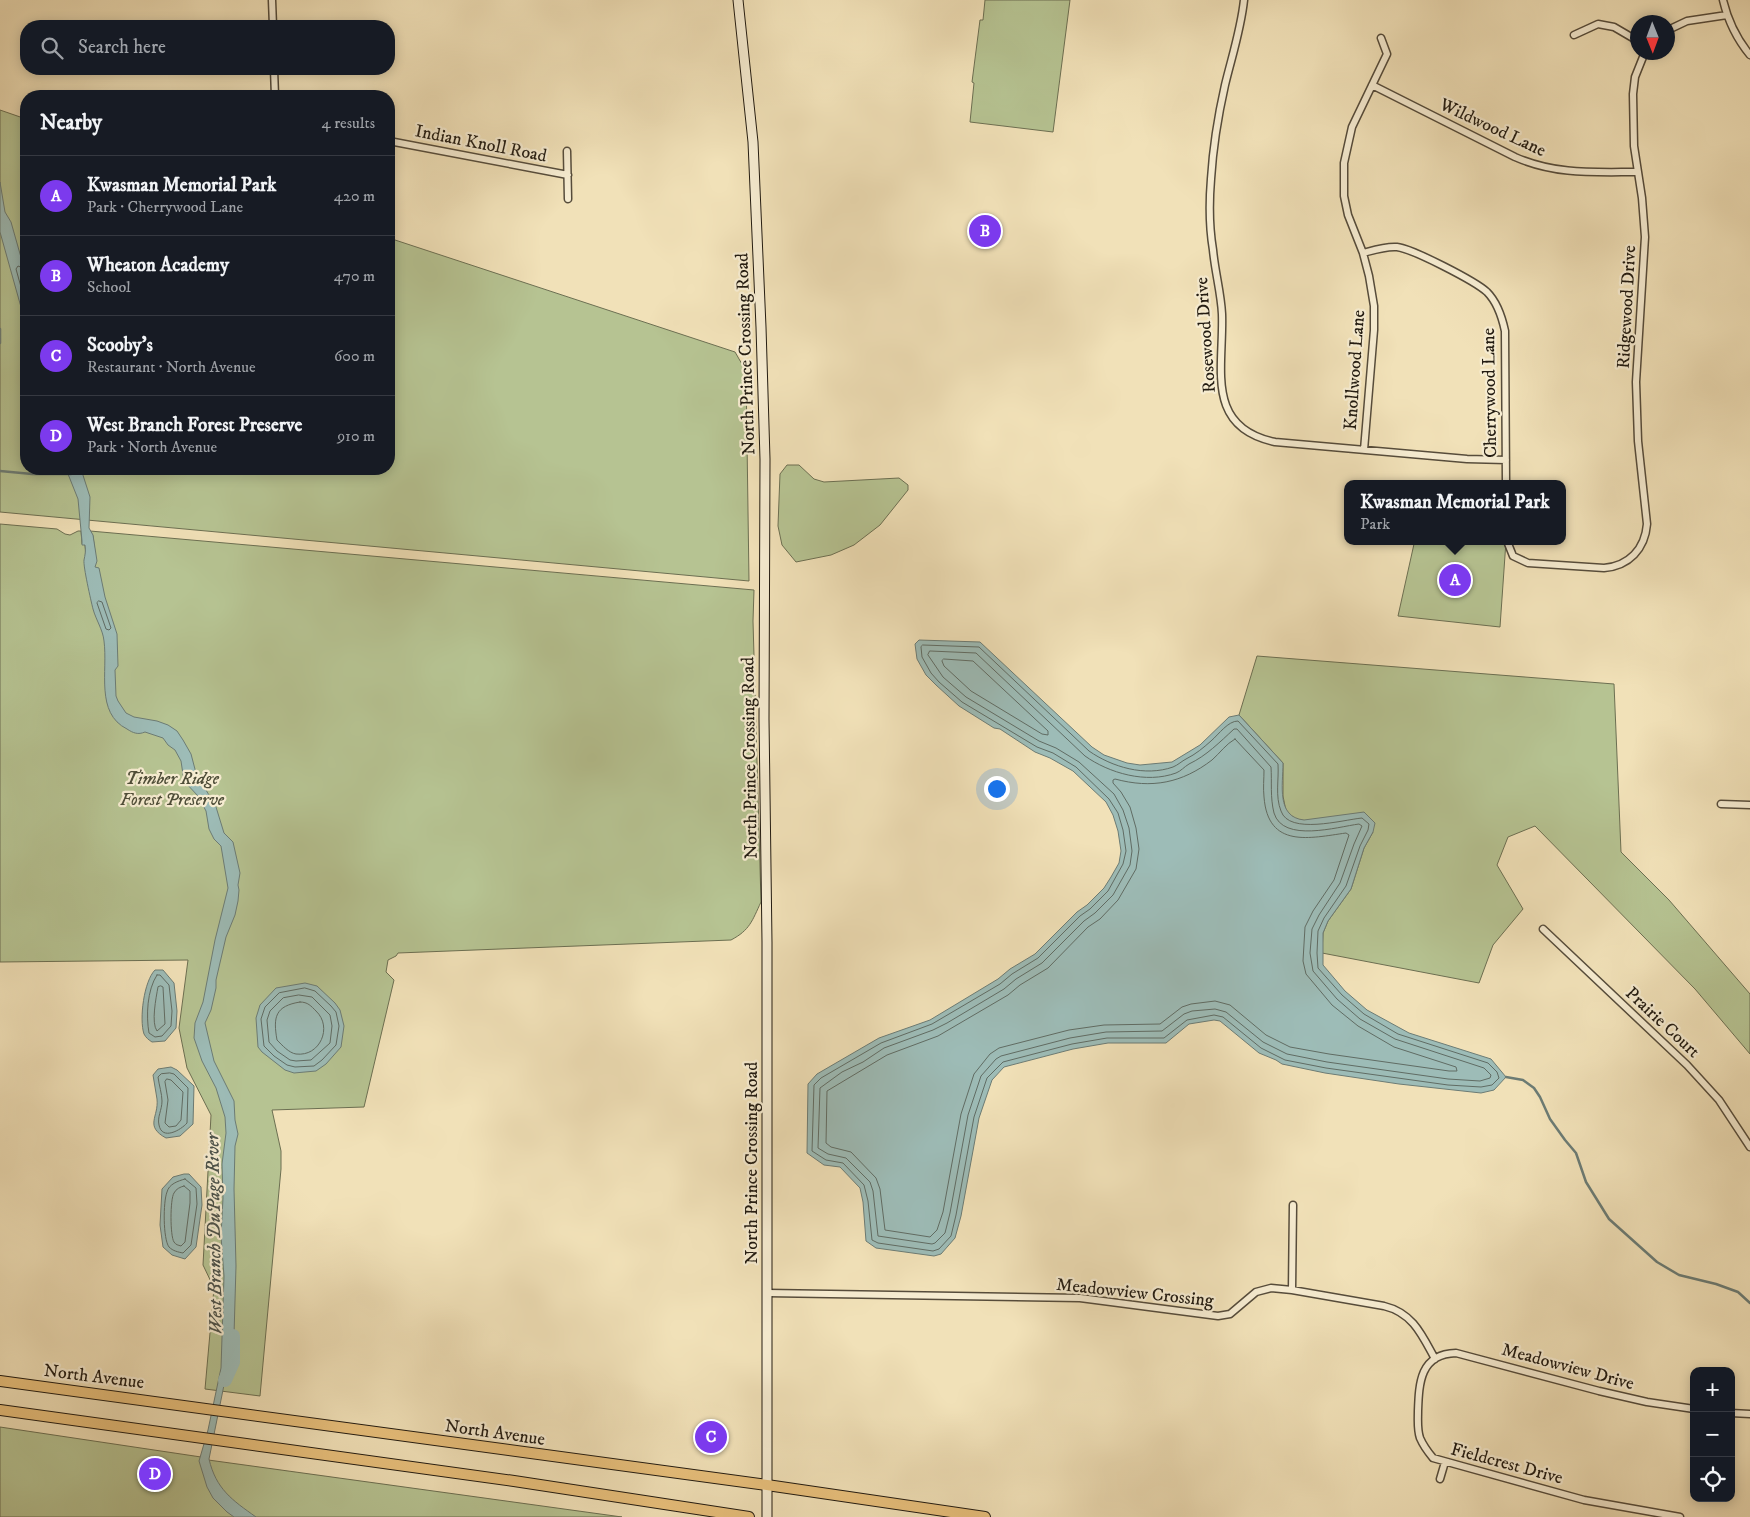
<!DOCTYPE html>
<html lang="en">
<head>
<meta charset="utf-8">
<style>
	:root { --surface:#171b24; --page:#242831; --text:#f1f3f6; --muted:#9ea1a6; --line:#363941; --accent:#7c3aed }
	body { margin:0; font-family:"IM FELL DW Pica",serif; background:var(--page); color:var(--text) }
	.controls { position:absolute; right:15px; bottom:15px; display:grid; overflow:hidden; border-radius:10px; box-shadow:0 2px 12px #0003 }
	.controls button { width:45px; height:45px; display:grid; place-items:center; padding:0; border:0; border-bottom:1px solid var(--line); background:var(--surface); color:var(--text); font:25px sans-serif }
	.compass { position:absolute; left:1630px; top:15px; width:45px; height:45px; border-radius:50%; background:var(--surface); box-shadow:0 2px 12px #0003; rotate:179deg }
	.you { position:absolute; left:996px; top:788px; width:18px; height:18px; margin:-12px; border:4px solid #fff; border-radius:50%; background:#1a73e8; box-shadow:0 0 0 8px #1a73e833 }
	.badge { display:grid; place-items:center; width:32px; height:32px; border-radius:50%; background:var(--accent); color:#fff; font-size:16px; font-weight:700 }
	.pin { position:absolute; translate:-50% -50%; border:2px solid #fff; box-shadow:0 1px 5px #0006 }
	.popup { position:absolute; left:1344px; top:480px; width:222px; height:65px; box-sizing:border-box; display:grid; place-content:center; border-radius:10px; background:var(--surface); filter:drop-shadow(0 1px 4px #0005); font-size:16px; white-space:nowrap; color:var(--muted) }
	.popup b { font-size:19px; color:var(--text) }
	.popup::after { content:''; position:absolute; left:50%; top:100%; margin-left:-10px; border:10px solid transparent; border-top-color:var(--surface) }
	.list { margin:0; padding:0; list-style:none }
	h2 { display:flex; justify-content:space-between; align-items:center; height:65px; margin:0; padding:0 20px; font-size:21px }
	h2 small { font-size:16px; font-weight:400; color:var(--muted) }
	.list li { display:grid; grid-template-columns:32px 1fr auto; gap:15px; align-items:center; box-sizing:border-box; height:80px; padding:0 20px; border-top:1px solid var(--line) }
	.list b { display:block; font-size:19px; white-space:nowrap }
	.list p { margin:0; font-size:16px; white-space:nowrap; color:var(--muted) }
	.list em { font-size:16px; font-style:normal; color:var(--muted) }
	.icon { flex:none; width:28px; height:28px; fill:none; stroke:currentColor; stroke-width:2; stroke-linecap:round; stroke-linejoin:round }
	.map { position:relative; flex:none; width:1750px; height:1517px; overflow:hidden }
	.search { position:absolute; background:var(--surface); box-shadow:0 2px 12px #0003; left:20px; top:20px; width:375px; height:55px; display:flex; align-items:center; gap:12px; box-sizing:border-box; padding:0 18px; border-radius:20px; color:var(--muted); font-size:19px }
	.panel { position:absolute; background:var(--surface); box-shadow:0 2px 12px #0003; left:20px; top:90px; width:375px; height:385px; border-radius:20px }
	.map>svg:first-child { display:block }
	.green { fill:#b6c392; stroke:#6c6f52 }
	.water { fill:#9dbcb7; stroke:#6c7c75 }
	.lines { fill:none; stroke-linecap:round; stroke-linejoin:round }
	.shore { stroke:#606c64; stroke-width:1 }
	.stream { stroke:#6c7c75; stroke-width:2.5 }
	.river { stroke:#9dbcb7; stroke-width:14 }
	.street-casing { stroke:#564c3b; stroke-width:9 }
	.secondary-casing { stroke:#221b11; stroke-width:11 }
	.primary-casing { stroke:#221b11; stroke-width:12 }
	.street { stroke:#f6ecd1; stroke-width:6 }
	.secondary { stroke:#f6ecd1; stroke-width:9 }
	.primary { stroke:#e8c07c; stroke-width:10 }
	.labels { text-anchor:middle; stroke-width:4.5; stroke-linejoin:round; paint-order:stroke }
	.street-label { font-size:18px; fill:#221b11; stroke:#f6ecd1 }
	.park-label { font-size:18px; font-style:italic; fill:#4e4d38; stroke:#f6ecd1 }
	.water-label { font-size:19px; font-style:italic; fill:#4d534b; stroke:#f6ecd1 }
</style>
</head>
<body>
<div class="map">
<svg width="1750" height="1517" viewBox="0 0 1750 1517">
	<rect width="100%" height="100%" fill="#f1e1b8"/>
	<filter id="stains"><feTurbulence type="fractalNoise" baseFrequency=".004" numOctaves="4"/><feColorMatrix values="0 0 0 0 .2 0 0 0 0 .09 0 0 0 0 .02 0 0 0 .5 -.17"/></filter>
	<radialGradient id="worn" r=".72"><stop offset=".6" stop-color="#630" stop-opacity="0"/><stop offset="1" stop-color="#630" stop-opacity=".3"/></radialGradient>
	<path class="green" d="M985,0h85l-17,132 -83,-10 4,-39 -2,-1 8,-62h3z
		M0,110l26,9v350h363v-231l346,114 11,19 3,210 -749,-69z
		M787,465h12l15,14 10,3 75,-4 9,7v5l-28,35 -26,20 -23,10 -35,7 -14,-17 -4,-19 2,-52z
		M0,524l57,5 8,5 5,1 8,-4h3l1,13 3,1 1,12 9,-5 -2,-16 -3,-5 664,59 -1,31 8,281c-9,19 -11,28 -30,38l-333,13 -2,3 -8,4 -2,12 8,8 -30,127 -92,3 9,41v18l-21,227 -55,-7 9,-101 -11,-23 8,-150 -24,-47 -8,-40 9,-68 -188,2z
		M1427,541h79l-6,86 -102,-11 16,-72z
		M1257,656l357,28 7,168 48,48 81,94v60l-55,-65 -160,-163 -27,11 -11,28 26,44 -30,36 -14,38 -157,-30 1,-20 5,-12 23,-32 13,-41 9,-16 -78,-13 -9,-8 -3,-15v-33l-44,-48z
		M0,1427l201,30v2l421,58h-622z"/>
	<path class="water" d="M0,182l5,30 6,10 15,53v50l-26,-93z
		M66,469h15l9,28 -1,31 4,7 4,26 -2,6 4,1 6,29 12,37 1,32 -3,4 1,26 2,5 8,12 8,4 23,4 11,4 9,6 6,9 8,14 5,19 20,34 8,26 9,9 7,31 -2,12 1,5 -1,11 -3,14 -9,22 -10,43v8l-5,22 -6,13 9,38 20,40 1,19 3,14 -3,12 -1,43 2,77 -3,104 -2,6 -7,9 -15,74c7,30 23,41 47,58h-22l-7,-5 -14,-14 -6,-11 -8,-26 9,-31 13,-62 3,-92 -3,-40 2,-38 -1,-34 4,-31 -1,-16 -9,-29 -14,-27 -8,-23 1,-15 8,-21 12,-62 13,-52 -7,-42 -7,-7 -5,-10 -3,-18 -8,-15 -14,-15 -3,-20 -6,-11 -7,-5 -5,-7 -18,-6c-7,3 -12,1 -18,-3 -32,-16 -19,-58 -23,-88 -1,-11 -8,-21 -11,-32 -2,-8 -10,-43 -9,-49 1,-5 2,-9 1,-15h-3v-4l-4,-42z
		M919,640l61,2 112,105 12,8 23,8 13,2 32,-3 28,-17 29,-28 10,-2 44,48c0,22 -7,54 21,57l60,-8 11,11 -2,9 -9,16 -13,41 -23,32 -5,12v32l22,26 22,19 42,23 82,26 15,18 -12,13 -13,3 -82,-9 -74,-11 -43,-9 -6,-4 -17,-7 -39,-32 -6,-1 -25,4 -23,19h-58l-35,6 -69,18 -12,13 -13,38 -18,98 -6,22 -14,16 -7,2 -58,-8 -10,-7 -3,-39 -3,-14 -20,-21 -16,-2 -17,-12 1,-69 9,-10 62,-36 51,-18 68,-41 12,-10 25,-15 42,-42 10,-7 17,-17 7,-11 8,-14 2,-12 -3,-20 -5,-16 -7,-13 -33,-31 -23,-13 -15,-6 -35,-23 -6,-1 -35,-22 -23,-21 -10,-10 -9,-16 -2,-15z
		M155,970h8l11,13 3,28 -1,17 -11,13 -13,1c-3,-2 -6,-4 -8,-8 -5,-15 0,-53 11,-64z
		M305,983l12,3 18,17 5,7 4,16 -3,21 -15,17 -10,7 -22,2 -9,-3 -23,-18 -4,-5 -2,-29 4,-13 16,-17z
		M171,1067l6,3 17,16 -1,38 -13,12 -14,2c-22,-12 -7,-21 -9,-39 -1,-8 -3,-16 -4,-24l5,-6z
		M184,1174h5l12,13 1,18 -6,42 -11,12 -13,-4 -9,-8 -3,-22 2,-36 11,-12z"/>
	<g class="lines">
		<path class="shore" d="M26,269l-8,-3 -2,3 10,36
			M99,601l3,1 9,26 -2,2 -3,-1 -9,-26z
			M923,645l56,2 110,104c23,16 56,26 84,16 5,-2 9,-6 13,-8 10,-5 17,-11 25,-18 8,-7 17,-20 27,-20l40,43c1,16 -3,32 3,47 8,24 61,9 81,7l7,6 -1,6 -8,16 -14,40 -22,32 -6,13 -1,22 1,15 24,27 22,19 34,20 90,29 9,9 2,6 -7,7 -11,2 -33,-2 -122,-17 -41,-8 -24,-12 -38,-31 -9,-2 -27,5 -23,18h-57l-35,6 -69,18 -16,16 -13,39 -18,98 -5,21 -12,13 -6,2 -55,-8 -6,-3 -4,-39 -4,-16 -21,-22 -17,-3 -14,-9 2,-66 7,-7 60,-35 51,-19 68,-40 12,-10 26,-16 42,-42 10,-7 18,-18 15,-27 3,-13 -3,-21 -5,-17 -9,-14 -33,-32 -23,-14 -16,-6 -75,-45 -23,-20 -8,-9 -9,-16 -1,-10z
			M930,651l46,2 109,103c24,17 61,28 91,17 5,-2 8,-6 13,-9 17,-8 31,-22 45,-35h3l34,38c1,15 -1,30 3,46 9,30 63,14 85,11l3,2 -8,18 -14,39 -21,32 -7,14 -2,24 3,18 24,28 23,20 35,20 89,29 7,7 -1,3 -10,3 -32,-2 -121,-17 -40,-8 -24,-12 -37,-30 -11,-3 -23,2 -8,3 -22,17 -56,1 -36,6 -69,18 -5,3 -15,17 -13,39 -18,98 -5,20 -10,10 -3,1 -54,-8 -5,-45 -3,-9 -24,-24 -18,-4 -10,-6 2,-60 22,-16 21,-10 21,-14 49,-18 14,-7 57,-34 12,-10 26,-16 42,-42 11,-8 18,-18 17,-30 2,-14 -3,-23 -6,-18 -9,-16 -35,-32 -23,-14 -17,-7 -73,-44 -23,-20 -15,-22z
			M944,659l29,2 75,70v4l-6,-1 -71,-43 -27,-25 -2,-5z
			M1235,739l29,31c0,9 -1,18 0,27 4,52 46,41 82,36l3,2 -15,45 -21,31 -8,16 -2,34 3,13 26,31 26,21 36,21 62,20 1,4h-8l-120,-17 -39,-7 -24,-12 -36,-30 -15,-4 -24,3 -9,3 -22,17 -56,1 -35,5 -70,18 -9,6 -16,20 -13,40 -18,98 -6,18 -7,7 -45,-7 -5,-41 -4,-11 -25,-26 -20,-5 -5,-4 1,-52 60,-36 51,-19 70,-41 12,-10 28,-17 40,-41 12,-8 18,-19 18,-31 3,-20 -3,-21 -6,-21 -9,-15 -8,-9v-3l2,-1c37,10 67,4 97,-19 8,-7 14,-16 23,-21z
			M157,975h3l9,10 3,26 -1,15 -9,10 -7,1 -6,-4c-3,-17 -2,-43 8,-58z
			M161,986l2,1 2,37 -8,7c-6,-8 -1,-33 1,-44z
			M305,988l10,3 16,15 5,6 3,14 -3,19 -14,15 -8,6 -19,1 -8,-2 -13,-9 -10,-10 -3,-27 4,-12 14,-14z
			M299,995l13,2 18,18 2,11 -2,17 -19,17 -15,1 -6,-1 -13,-9 -8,-9 -2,-22 3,-9 13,-13z
			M300,1002c8,0 11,4 16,9 17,16 4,46 -20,43 -7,-1 -14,-9 -19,-14 -4,-23 -2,-34 23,-38z
			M170,1073l4,1 14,14 -1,35c-6,7 -25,18 -28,2 -2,-8 3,-15 3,-24 0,-7 -3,-16 -4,-24l3,-3z
			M167,1079l4,1 12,12 -2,28 -5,6 -7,1 -4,-4 3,-23 -3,-18z
			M185,1179l11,9 1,16 -6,41 -8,8c-5,-1 -10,-2 -14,-6 -6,-8 -6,-45 -2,-55 2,-8 11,-11 18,-13z
			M184,1186l6,5v12l-5,39 -4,4c-3,-1 -5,-1 -7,-4 -4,-6 -4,-43 0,-49 2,-4 6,-6 10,-7z"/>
		<path class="stream" d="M0,329v14
			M0,471l32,3h39
			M1506,1077l17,3 11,8 6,9 10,22 15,21 11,13 10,29 23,37 48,43 22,13 37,9 22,8 12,11"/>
		<path class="river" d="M225,1380l8,-18v-26"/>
		<defs>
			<path id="street" d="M272,0l1,26
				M1244,0c-3,29 -12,56 -19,85 -7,31 -12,62 -14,94 -2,24 -2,47 2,71 2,22 8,43 9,64 2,53 -18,113 53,128l192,17 39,1
				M1723,0c5,21 13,38 27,55
				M1668,30l19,-9 40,-6
				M1574,35l24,-11 16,3 24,14
				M274,69l1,27
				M1372,85l143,72c41,18 79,15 123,15
				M389,141l179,34
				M567,151l1,48
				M1363,253c11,-3 23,-7 34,-6 16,2 78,34 90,45 10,10 15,25 18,39l1,153
				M1364,450l10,-120v-24l-5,-30 -6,-23 -15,-38 -4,-19v-33l8,-36 35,-73 -6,-16
				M1507,541l6,15 15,7 76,5c25,-2 41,-19 43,-44l-9,-83 -2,-59 9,-145 -3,-39 -8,-52 -1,-52 2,-17 10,-25
				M1721,804l29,1
				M1543,929l144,136 32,35 31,47
				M1292,1290l1,-85
				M767,1293l313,5 138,18 12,-2 26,-22 15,-4 21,2 92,16c29,7 38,29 51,53
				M1731,1413l19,1
				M1440,1479l5,-17
				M1680,1517l-96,-17 -151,-42c-5,-6 -10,-13 -13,-20 -3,-9 -2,-18 -2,-27 1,-28 2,-57 38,-58l143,38 48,11 47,7"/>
			<path id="secondary" d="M738,0l15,142 8,185 4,132 -1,260 3,223v575"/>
			<path id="primary" d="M0,1381l767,104 218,32
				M0,1410l514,71 235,36"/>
		</defs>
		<use href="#street" class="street-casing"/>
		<use href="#secondary" class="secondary-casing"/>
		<use href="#primary" class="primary-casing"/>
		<use href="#street" class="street"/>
		<use href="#secondary" class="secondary"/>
		<use href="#primary" class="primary"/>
	</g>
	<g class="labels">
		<g class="street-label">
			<text transform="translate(1493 127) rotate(25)" y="6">Wildwood Lane</text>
			<text transform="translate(481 143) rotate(11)" y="6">Indian Knoll Road</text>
			<text transform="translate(1626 307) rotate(-87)" y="6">Ridgewood Drive</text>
			<text transform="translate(1205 335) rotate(-94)" y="6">Rosewood Drive</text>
			<text transform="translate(745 354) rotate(-92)" y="6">North Prince Crossing Road</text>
			<text transform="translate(1354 370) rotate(-86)" y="6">Knollwood Lane</text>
			<text transform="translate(1489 393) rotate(-91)" y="6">Cherrywood Lane</text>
			<text transform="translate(749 758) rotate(-91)" y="6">North Prince Crossing Road</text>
			<text transform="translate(1663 1022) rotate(43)" y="6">Prairie Court</text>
			<text transform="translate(751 1163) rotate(-90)" y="6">North Prince Crossing Road</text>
			<text transform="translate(1135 1292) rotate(6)" y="6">Meadowview Crossing</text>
			<text transform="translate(1568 1366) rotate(15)" y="6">Meadowview Drive</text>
			<text transform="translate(94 1376) rotate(7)" y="6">North Avenue</text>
			<text transform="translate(495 1432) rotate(8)" y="6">North Avenue</text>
			<text transform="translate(1507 1463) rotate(15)" y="6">Fieldcrest Drive</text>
		</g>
		<g class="park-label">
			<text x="172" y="784">Timber Ridge<tspan x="172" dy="21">Forest Preserve</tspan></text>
		</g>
		<g class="water-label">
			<text transform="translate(213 1234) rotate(-91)" y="7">West Branch DuPage River</text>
		</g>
	</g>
	<rect width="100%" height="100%" filter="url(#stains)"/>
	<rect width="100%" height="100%" fill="url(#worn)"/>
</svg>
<div class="controls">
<button>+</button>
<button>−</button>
<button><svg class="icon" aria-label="locate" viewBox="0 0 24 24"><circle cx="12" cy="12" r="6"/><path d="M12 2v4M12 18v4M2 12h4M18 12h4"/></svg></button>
</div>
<svg class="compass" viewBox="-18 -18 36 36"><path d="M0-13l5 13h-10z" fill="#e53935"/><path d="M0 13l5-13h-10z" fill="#9ea1a6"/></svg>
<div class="you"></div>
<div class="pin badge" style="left:1455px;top:580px">A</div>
<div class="popup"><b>Kwasman Memorial Park</b>Park</div>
<div class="pin badge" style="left:985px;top:231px">B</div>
<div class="pin badge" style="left:711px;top:1437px">C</div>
<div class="pin badge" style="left:155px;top:1474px">D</div>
<div class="search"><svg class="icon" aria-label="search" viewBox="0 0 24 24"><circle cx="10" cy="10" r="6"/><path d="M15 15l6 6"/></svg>Search here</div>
<section class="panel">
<h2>Nearby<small>4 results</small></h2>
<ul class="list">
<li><span class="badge">A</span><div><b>Kwasman Memorial Park</b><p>Park · Cherrywood Lane</p></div><em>420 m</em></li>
<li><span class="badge">B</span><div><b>Wheaton Academy</b><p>School</p></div><em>470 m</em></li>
<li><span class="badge">C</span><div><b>Scooby's</b><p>Restaurant · North Avenue</p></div><em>600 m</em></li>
<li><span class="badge">D</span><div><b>West Branch Forest Preserve</b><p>Park · North Avenue</p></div><em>910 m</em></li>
</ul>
</section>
</div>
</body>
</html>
